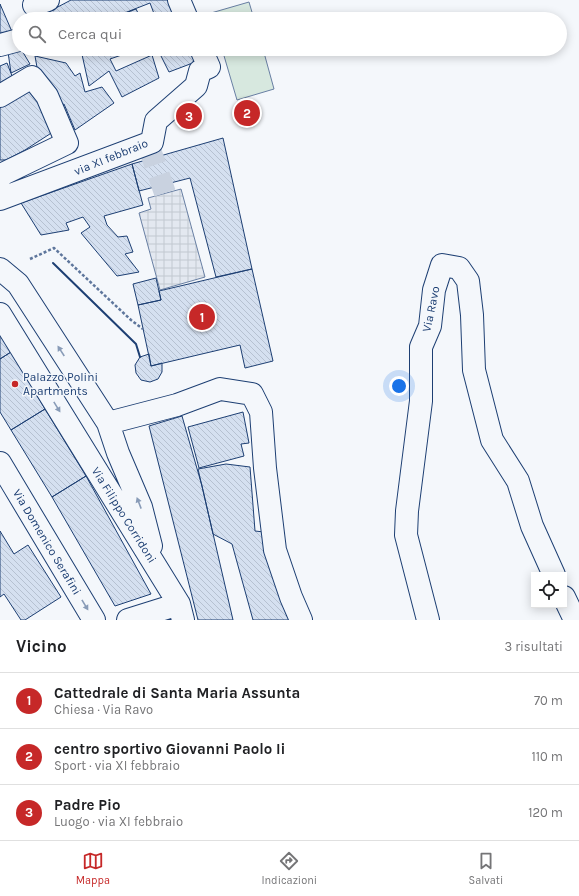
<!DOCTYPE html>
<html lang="it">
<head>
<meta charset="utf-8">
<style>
	:root { --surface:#fff; --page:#f2f2f2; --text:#202124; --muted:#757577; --line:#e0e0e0; --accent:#c62828 }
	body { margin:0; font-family:Karla,sans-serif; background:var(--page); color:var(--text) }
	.controls { position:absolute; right:12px; bottom:12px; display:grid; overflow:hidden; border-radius:0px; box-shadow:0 2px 10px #0003 }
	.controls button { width:36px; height:36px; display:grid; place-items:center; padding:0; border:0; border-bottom:1px solid var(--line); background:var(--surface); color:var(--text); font:20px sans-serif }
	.you { position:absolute; left:399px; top:386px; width:14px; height:14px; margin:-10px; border:3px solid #fff; border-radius:50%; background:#1a73e8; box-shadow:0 0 0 6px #1a73e833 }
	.badge { display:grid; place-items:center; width:26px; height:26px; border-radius:50%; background:var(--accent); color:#fff; font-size:13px; font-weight:700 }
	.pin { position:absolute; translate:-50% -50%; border:2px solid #fff; box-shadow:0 1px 4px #0006 }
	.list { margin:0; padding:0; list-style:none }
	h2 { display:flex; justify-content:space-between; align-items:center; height:52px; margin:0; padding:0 16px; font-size:17px }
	h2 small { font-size:13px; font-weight:400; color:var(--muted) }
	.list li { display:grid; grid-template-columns:26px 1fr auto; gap:12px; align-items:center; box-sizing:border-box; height:56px; padding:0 16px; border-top:1px solid var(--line) }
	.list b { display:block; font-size:15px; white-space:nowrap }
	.list p { margin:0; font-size:13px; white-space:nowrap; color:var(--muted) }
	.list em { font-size:13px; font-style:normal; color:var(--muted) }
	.icon { flex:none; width:22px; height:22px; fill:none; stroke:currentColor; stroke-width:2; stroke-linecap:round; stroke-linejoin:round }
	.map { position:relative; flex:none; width:579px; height:620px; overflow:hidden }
	.search { position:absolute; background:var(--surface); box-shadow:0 2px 10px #0003; left:12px; right:12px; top:12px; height:44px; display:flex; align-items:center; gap:10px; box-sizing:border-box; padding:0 14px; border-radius:22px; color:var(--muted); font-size:15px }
	.sheet { height:220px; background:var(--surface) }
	nav { display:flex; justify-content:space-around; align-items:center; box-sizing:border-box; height:56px; border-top:1px solid var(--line); background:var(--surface); font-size:11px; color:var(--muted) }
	nav a { display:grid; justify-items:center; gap:2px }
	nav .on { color:var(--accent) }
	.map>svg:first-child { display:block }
	.green { fill:#d7e8df; stroke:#687fa3 }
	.plaza { fill:url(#plaza-grid); stroke:#687fa3 }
	.building { fill:url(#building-back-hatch); stroke:#1d3f73 }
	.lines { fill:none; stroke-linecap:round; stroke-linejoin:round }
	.minor-tunnel { stroke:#c9d2e0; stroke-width:22; stroke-dasharray:22 11; stroke-linecap:butt }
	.minor-casing { stroke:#1d3f73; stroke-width:24 }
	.path { stroke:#5e769c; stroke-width:2.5; stroke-dasharray:3 2; stroke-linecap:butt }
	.minor { stroke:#f4f7fb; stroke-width:22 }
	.wall { stroke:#1d3f73; stroke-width:2 }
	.oneway { fill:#889bb7 }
	.poi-dot { fill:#c62828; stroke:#f4f7fb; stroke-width:1.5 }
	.labels { text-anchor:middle; stroke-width:3; stroke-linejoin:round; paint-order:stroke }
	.street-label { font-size:12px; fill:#1d3f73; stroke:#f4f7fb }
	.poi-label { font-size:12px; fill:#1d3f73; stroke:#f4f7fb; text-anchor:start }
</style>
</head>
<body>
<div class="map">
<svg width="579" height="620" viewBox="0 0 579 620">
	<defs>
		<pattern id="plaza-grid" width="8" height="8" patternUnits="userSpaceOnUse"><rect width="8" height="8" fill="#e3e8f0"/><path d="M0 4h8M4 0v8" fill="none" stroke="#c2c8d1"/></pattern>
		<pattern id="building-back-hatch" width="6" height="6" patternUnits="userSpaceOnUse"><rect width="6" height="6" fill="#d5e0f0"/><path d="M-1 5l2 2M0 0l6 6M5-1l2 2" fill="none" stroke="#b6c1d1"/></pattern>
	</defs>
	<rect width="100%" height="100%" fill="#f4f7fb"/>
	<path class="green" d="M249,2l5,17h-41l-2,-6z
		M222,49h41l11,40 -37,11z"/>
	<path class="plaza" d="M181,189l24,88 -45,13 -21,-77 12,-4 -3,-11z"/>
	<path class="building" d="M71,0h99l8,13 -15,6h-7l-6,-16 -41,16h-74z
		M0,4l13,30 -13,2z
		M136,9l5,10h-16l-2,-5z
		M21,49l9,15 -19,9 -3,-21z
		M49,49h32v1l-28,5z
		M83,49h56l-29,10 6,12 36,-16 7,23 -37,19 -13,-26 -20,15 -8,-36z
		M169,49h25l4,12 -29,11 -10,-20 11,-1z
		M35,56l31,7 9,13 5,-3 5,19 17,-5 12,16 -39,27 -11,-26 -6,3 -20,-34z
		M7,63l7,18 -14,9v-24z
		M29,87l27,43 -31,20 -19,10h-6v-59z
		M223,138l29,131 -36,8 -26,-99 -51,13 -7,-27z
		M132,164l11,41 -39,11 3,9 11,12 9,-1 6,16 -8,2 14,18 -22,4 -36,-43 9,-6 -7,-10 -17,6 3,7 -28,5 -20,-32z
		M252,269l21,92 -28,7 -5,-23 -89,21 -13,-61 23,-5 -2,-9z
		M156,278l5,22 -23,5 -5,-21z
		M0,335l11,17 -11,7z
		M11,352l34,57 -34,21 -11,-18v-53z
		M149,354l2,12 11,-3v9l-4,7 -8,3 -9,-2 -5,-7 -1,-8 5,-8z
		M45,409l41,67 -34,21 -41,-67z
		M243,412l6,31 -8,1 3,12 -45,12 -11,-41z
		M182,416l20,70 31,134h-35l-49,-194z
		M226,464l24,3 5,64 9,1 29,88h-40l-21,-76 -19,-10 -15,-65z
		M86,476l65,118 -36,12 -63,-109z
		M0,531l14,23 14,-9 33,52 -36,23h-4l-17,-26 -4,3z"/>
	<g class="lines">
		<path class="minor-tunnel" d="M148,144l17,49"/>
		<defs>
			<path id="minor" d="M179,0l8,19
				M34,5l14,-5
				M0,45l19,-5
				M0,96l32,-19 15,19 20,47 -62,30 -5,4
				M0,199l152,-57 4,-21 40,-35 4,-15 9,-4 -8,-18
				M0,269l18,15 90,139 10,30 23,54 10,39
				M0,314l179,290 4,16
				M108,423l69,-18 43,-16 32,5 9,18 4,56 10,82 16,47 10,23
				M0,463l94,157
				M564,597l11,23
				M128,620l51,-16
				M428,620l-22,-85 1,-24 14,-110v-54l9,-21 4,-36 8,-25 17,3 9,13 4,34 2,55 18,70 26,41 14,45 22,49"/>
		</defs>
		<use href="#minor" class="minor-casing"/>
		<path class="path" d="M30,259l24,-11 77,72 12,9"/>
		<use href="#minor" class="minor"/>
		<path class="wall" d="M53,263l83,81 4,13"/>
	</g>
	<defs><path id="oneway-solid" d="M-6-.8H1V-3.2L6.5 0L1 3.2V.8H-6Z"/></defs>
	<g class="oneway">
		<use href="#oneway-solid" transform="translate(61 351) rotate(-123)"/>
		<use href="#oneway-solid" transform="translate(57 407) rotate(58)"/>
		<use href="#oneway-solid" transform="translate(139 503) rotate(-111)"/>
		<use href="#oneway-solid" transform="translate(85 605) rotate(59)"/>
	</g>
	<circle class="poi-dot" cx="15" cy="384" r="4"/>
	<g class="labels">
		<g class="street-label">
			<text transform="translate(111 157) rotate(-22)" y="4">via XI febbraio</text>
			<text transform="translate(431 309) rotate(-78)" y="4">Via Ravo</text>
			<text transform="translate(124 515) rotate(58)" y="4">Via Filippo Corridoni</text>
			<text transform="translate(47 542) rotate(59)" y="4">Via Domenico Serafini</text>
		</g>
		<g class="poi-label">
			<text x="23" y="381">Palazzo Polini<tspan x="23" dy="14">Apartments</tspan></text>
		</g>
	</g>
</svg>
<div class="controls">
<button><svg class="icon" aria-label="locate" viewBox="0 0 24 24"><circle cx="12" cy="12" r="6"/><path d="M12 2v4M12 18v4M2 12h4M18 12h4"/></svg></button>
</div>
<div class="you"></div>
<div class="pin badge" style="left:202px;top:317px">1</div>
<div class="pin badge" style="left:247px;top:113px">2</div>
<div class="pin badge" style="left:189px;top:116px">3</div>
<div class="search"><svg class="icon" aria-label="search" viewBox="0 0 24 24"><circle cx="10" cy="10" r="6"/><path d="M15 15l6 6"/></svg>Cerca qui</div>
</div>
<section class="sheet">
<h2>Vicino<small>3 risultati</small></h2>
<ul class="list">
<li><span class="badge">1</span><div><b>Cattedrale di Santa Maria Assunta</b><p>Chiesa · Via Ravo</p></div><em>70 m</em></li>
<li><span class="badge">2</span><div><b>centro sportivo Giovanni Paolo Ii</b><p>Sport · via XI febbraio</p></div><em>110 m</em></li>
<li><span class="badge">3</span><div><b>Padre Pio</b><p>Luogo · via XI febbraio</p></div><em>120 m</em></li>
</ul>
</section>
<nav>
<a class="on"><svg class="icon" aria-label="map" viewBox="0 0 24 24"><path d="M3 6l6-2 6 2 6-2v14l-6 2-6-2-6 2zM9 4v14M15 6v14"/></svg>Mappa</a>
<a><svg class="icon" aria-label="directions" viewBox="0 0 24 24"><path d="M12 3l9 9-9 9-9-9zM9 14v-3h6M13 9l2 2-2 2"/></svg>Indicazioni</a>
<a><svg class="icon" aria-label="saved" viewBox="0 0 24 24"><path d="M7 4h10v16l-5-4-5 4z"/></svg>Salvati</a>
</nav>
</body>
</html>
